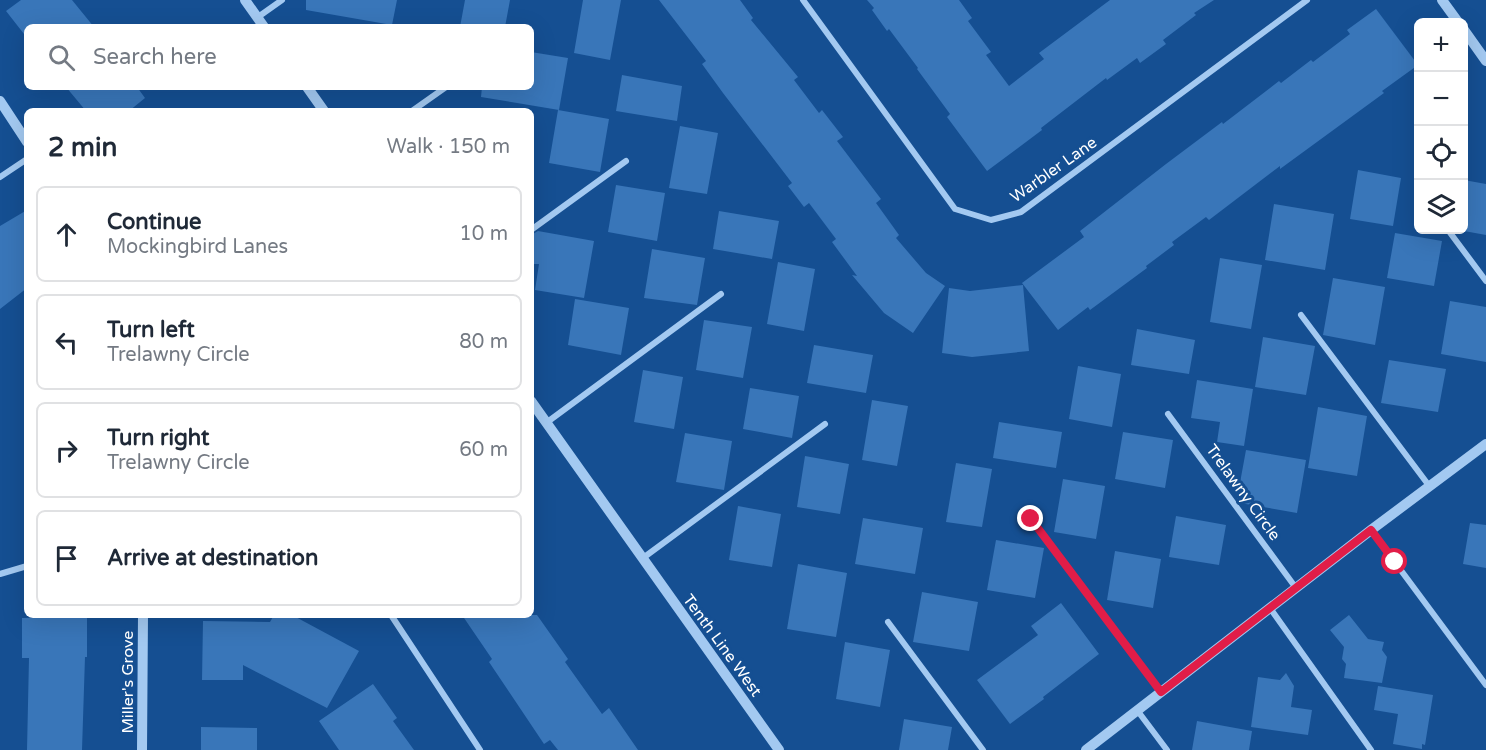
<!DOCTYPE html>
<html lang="en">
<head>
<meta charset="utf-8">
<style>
	:root { --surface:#fff; --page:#f2f2f3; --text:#1f2937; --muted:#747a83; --line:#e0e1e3 }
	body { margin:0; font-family:"Varela Round",sans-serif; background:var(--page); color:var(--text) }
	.controls { position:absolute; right:18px; top:18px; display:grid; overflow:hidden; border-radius:9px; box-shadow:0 6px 24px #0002 }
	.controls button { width:54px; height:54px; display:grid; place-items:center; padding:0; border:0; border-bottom:2px solid var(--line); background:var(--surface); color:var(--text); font:30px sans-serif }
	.stop { position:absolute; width:18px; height:18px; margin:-14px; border:4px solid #e11d48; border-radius:50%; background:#fff }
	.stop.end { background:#e11d48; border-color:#fff; box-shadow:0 2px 6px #0008 }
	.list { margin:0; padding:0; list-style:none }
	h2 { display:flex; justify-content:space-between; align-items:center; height:78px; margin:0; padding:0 24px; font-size:26px }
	h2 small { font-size:20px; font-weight:400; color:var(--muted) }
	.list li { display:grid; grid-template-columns:39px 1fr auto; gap:18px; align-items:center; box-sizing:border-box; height:96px; margin:0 12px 12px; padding:0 12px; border:2px solid var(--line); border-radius:9px }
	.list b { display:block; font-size:22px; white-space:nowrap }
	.list p { margin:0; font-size:20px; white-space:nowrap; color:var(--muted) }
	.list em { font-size:20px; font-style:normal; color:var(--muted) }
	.icon { flex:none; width:33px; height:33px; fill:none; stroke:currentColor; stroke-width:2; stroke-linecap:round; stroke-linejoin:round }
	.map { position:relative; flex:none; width:1486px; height:750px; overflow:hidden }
	.search { position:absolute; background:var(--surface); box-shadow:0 6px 24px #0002; left:24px; top:24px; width:510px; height:66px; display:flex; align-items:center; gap:15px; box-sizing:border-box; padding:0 21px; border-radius:9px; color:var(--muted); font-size:22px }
	.panel { position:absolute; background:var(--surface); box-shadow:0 6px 24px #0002; left:24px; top:108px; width:510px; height:510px; border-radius:9px }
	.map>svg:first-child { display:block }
	.building { fill:#3976b9 }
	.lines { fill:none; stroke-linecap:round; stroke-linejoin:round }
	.minor { stroke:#a3c9f1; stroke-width:6 }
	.tertiary { stroke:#a3c9f1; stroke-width:10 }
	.route { stroke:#e11d48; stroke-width:8 }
	.labels { text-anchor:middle; stroke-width:6; stroke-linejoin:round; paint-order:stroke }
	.street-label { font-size:16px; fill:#fff; stroke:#154f92 }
</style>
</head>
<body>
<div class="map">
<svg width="1486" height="750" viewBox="0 0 1486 750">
	<rect width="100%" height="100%" fill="#154f92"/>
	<path class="building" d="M21,0h51l22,27h-67v4l-3,3 -18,-23z
		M306,0h91l-5,25 -86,-15z
		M465,0h45l-5,27h-45z
		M583,0h38l-11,60 -36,-7z
		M659,0h81l13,18 -2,2 47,57 -4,3 25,33 3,-3 21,27 -6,4 44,58 -5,4 23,32 -3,3 30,35 19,13 -32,47 -29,-20 -32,-38 5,1 -25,-34 4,-3 -27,-36 -5,4 -16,-21 4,-3 -69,-90 -21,-29 4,-3z
		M867,0h92l13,18 -4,3 23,31 -5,3 23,31 35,-27 -5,-6 71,-53h104l-20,13 2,2 -33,25 3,4 -26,19 -3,-5 -30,22 -1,-2 -65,50 1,2 -55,41 -40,-54 3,-3 -33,-45 1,-1 -29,-39 -2,2 -15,-21 2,-2z
		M1376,9l42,56 -36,26 2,2 -104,76v-3l-71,54 -3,-3 -34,25 2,3 -28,21 1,2 -57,42 -2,-3 -30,23 -36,-47 62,-46 -4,-6 86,-67 56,-42 1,2 56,-43 2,2 30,-23 2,2 37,-28 -3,-4z
		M531,52l37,6 -9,52 -78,-13 1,-10h49z
		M622,75l60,11 -5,35 -61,-10z
		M66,87h71l8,11 -16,13h-43z
		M558,110l51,9 -9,53 -51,-9z
		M680,126l38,7 -11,61 -38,-6z
		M1358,170l43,8 -8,48 -43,-7z
		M1464,180l22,4v51l-22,-4z
		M616,185l49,8 -8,48 -49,-9z
		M1274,204l60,10 -9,56 -60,-10z
		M27,210v78l-27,21v-83z
		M719,211l60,10 -7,38 -59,-10z
		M538,231l56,10 -10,57 -49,-8 4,-26h-8v-29z
		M1395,233l47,8 -8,45 -47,-8z
		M652,249l53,9 -8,47 -53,-7z
		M1220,258l42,7 -11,64 -41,-7z
		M778,262l37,7 -11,62 -37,-7z
		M1333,278l52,9 -10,58 -52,-10z
		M1023,285l6,66 -57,6 -30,-4 7,-65 21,3z
		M575,299l54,9 -8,47 -53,-10z
		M1450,301l36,6v55l-45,-8z
		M704,320l48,7 -9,51 -47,-8z
		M1137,329l58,11 -6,34 -58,-9z
		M1263,337l52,9 -9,49 -51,-8z
		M814,345l59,10 -7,38 -59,-10z
		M1389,360l57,9 -8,43 -57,-9z
		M1078,366l43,8 -9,53 -43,-8z
		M643,370l40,7 -9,52 -40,-7z
		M1197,380l56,9 -9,57 -27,-4 3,-20 -29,-4z
		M750,388l49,8 -7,42 -49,-9z
		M872,400l36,6 -11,60 -35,-6z
		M1318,407l49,9 -10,60 -49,-8z
		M999,422l63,10 -6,36 -63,-10z
		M1123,432l50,8 -8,48 -50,-9z
		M685,433l47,8 -8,49 -48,-8z
		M1246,450l60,10 -9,53 -57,-10 -3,-4z
		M805,456l44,8 -9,50 -43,-7z
		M956,463l36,6 -10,58 -36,-5z
		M1063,479l42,7 -9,53 -42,-7z
		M738,506l43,8 -9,53 -43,-7z
		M1176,516l50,9 -7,40 -50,-8z
		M863,518l60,10 -8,46 -60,-10z
		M1470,523l16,2v43l-23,-4z
		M996,540l48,8 -9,50 -48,-8z
		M1115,551l46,8 -8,49 -46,-8z
		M798,564l49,9 -11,64 -49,-8z
		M922,592l56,10 -9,49 -56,-9z
		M1061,603l38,51 -56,43 1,2 -34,25 -33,-44 61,-45 -7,-9z
		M274,615h18l67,36 -32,57 -84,-43v15h-41l1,-59 67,1z
		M462,615h75l31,44 -3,3 37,52 7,-6 29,42h-80l-8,-10 -6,4 -55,-82 3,-3z
		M1349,615l19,24 16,3 -2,8 5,7 -5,26 -38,-5 2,-14 -4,-5 2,-12 -14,-17z
		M87,617v40h-2l-3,93h-55l2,-92h-7v-40z
		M845,642l45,8 -10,57 -44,-8z
		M1286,673l8,13 -3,21 21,3 -4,25 -57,-8 7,-50 22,3z
		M373,684l24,34 -4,3 21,29h-75l-20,-29z
		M1378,686l55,9 -8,50 -3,-1v5l-29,-5 5,-30 -24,-4z
		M904,719l48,8 -4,23h-49z
		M1197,721l55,10 -3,19h-57z
		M201,727l56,1v22h-56z"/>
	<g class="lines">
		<path class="minor" d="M803,0l152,209 36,11 30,-8 286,-212
			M258,17l24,-17
			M412,111l34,-24
			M0,177l27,-18
			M531,230l95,-69
			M1448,230l38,51
			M1301,315l129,172
			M1168,414l128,174
			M546,423l175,-129
			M1031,519l130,173
			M1371,530l115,155
			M643,558l182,-134
			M0,574l27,-8
			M1270,608l101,142
			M391,615l89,135
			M888,622l95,128
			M1137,710l30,40"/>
		<path class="tertiary" d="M245,0l19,27
			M1442,0l16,22
			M1464,30l22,31
			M307,87l17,24
			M0,101l27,41
			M531,401l248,349
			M142,750l1,-135
			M1086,750l285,-220 115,-86"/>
	</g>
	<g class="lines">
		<path class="route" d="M1031,519l130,173 210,-162 24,32"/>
	</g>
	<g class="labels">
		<g class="street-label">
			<text transform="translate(1053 169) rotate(-35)" y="6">Warbler Lane</text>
			<text transform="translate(1244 492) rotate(54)" y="6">Trelawny Circle</text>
			<text transform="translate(723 645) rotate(54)" y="6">Tenth Line West</text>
			<text transform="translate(127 682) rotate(-90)" y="6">Miller's Grove</text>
		</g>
	</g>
</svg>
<div class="controls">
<button>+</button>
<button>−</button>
<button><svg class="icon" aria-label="locate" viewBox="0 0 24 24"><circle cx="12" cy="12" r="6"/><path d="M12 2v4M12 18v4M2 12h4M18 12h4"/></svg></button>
<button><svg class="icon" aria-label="layers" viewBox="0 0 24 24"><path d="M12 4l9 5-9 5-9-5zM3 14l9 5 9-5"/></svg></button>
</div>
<div class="stop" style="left:1395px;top:562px"></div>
<div class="stop end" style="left:1031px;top:519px"></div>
<div class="search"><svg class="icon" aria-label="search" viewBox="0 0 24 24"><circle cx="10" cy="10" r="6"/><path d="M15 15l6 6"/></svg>Search here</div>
<section class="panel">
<h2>2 min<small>Walk · 150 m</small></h2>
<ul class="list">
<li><svg class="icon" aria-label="ahead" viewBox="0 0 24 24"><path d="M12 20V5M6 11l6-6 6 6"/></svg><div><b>Continue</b><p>Mockingbird Lanes</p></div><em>10 m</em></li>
<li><svg class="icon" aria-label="left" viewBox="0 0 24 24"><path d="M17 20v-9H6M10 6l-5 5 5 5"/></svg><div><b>Turn left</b><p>Trelawny Circle</p></div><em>80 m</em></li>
<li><svg class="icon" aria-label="right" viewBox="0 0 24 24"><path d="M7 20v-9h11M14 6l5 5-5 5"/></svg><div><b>Turn right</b><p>Trelawny Circle</p></div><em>60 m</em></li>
<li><svg class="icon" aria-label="arrive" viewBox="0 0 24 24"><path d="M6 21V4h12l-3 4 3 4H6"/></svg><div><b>Arrive at destination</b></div></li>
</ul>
</section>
</div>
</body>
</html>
